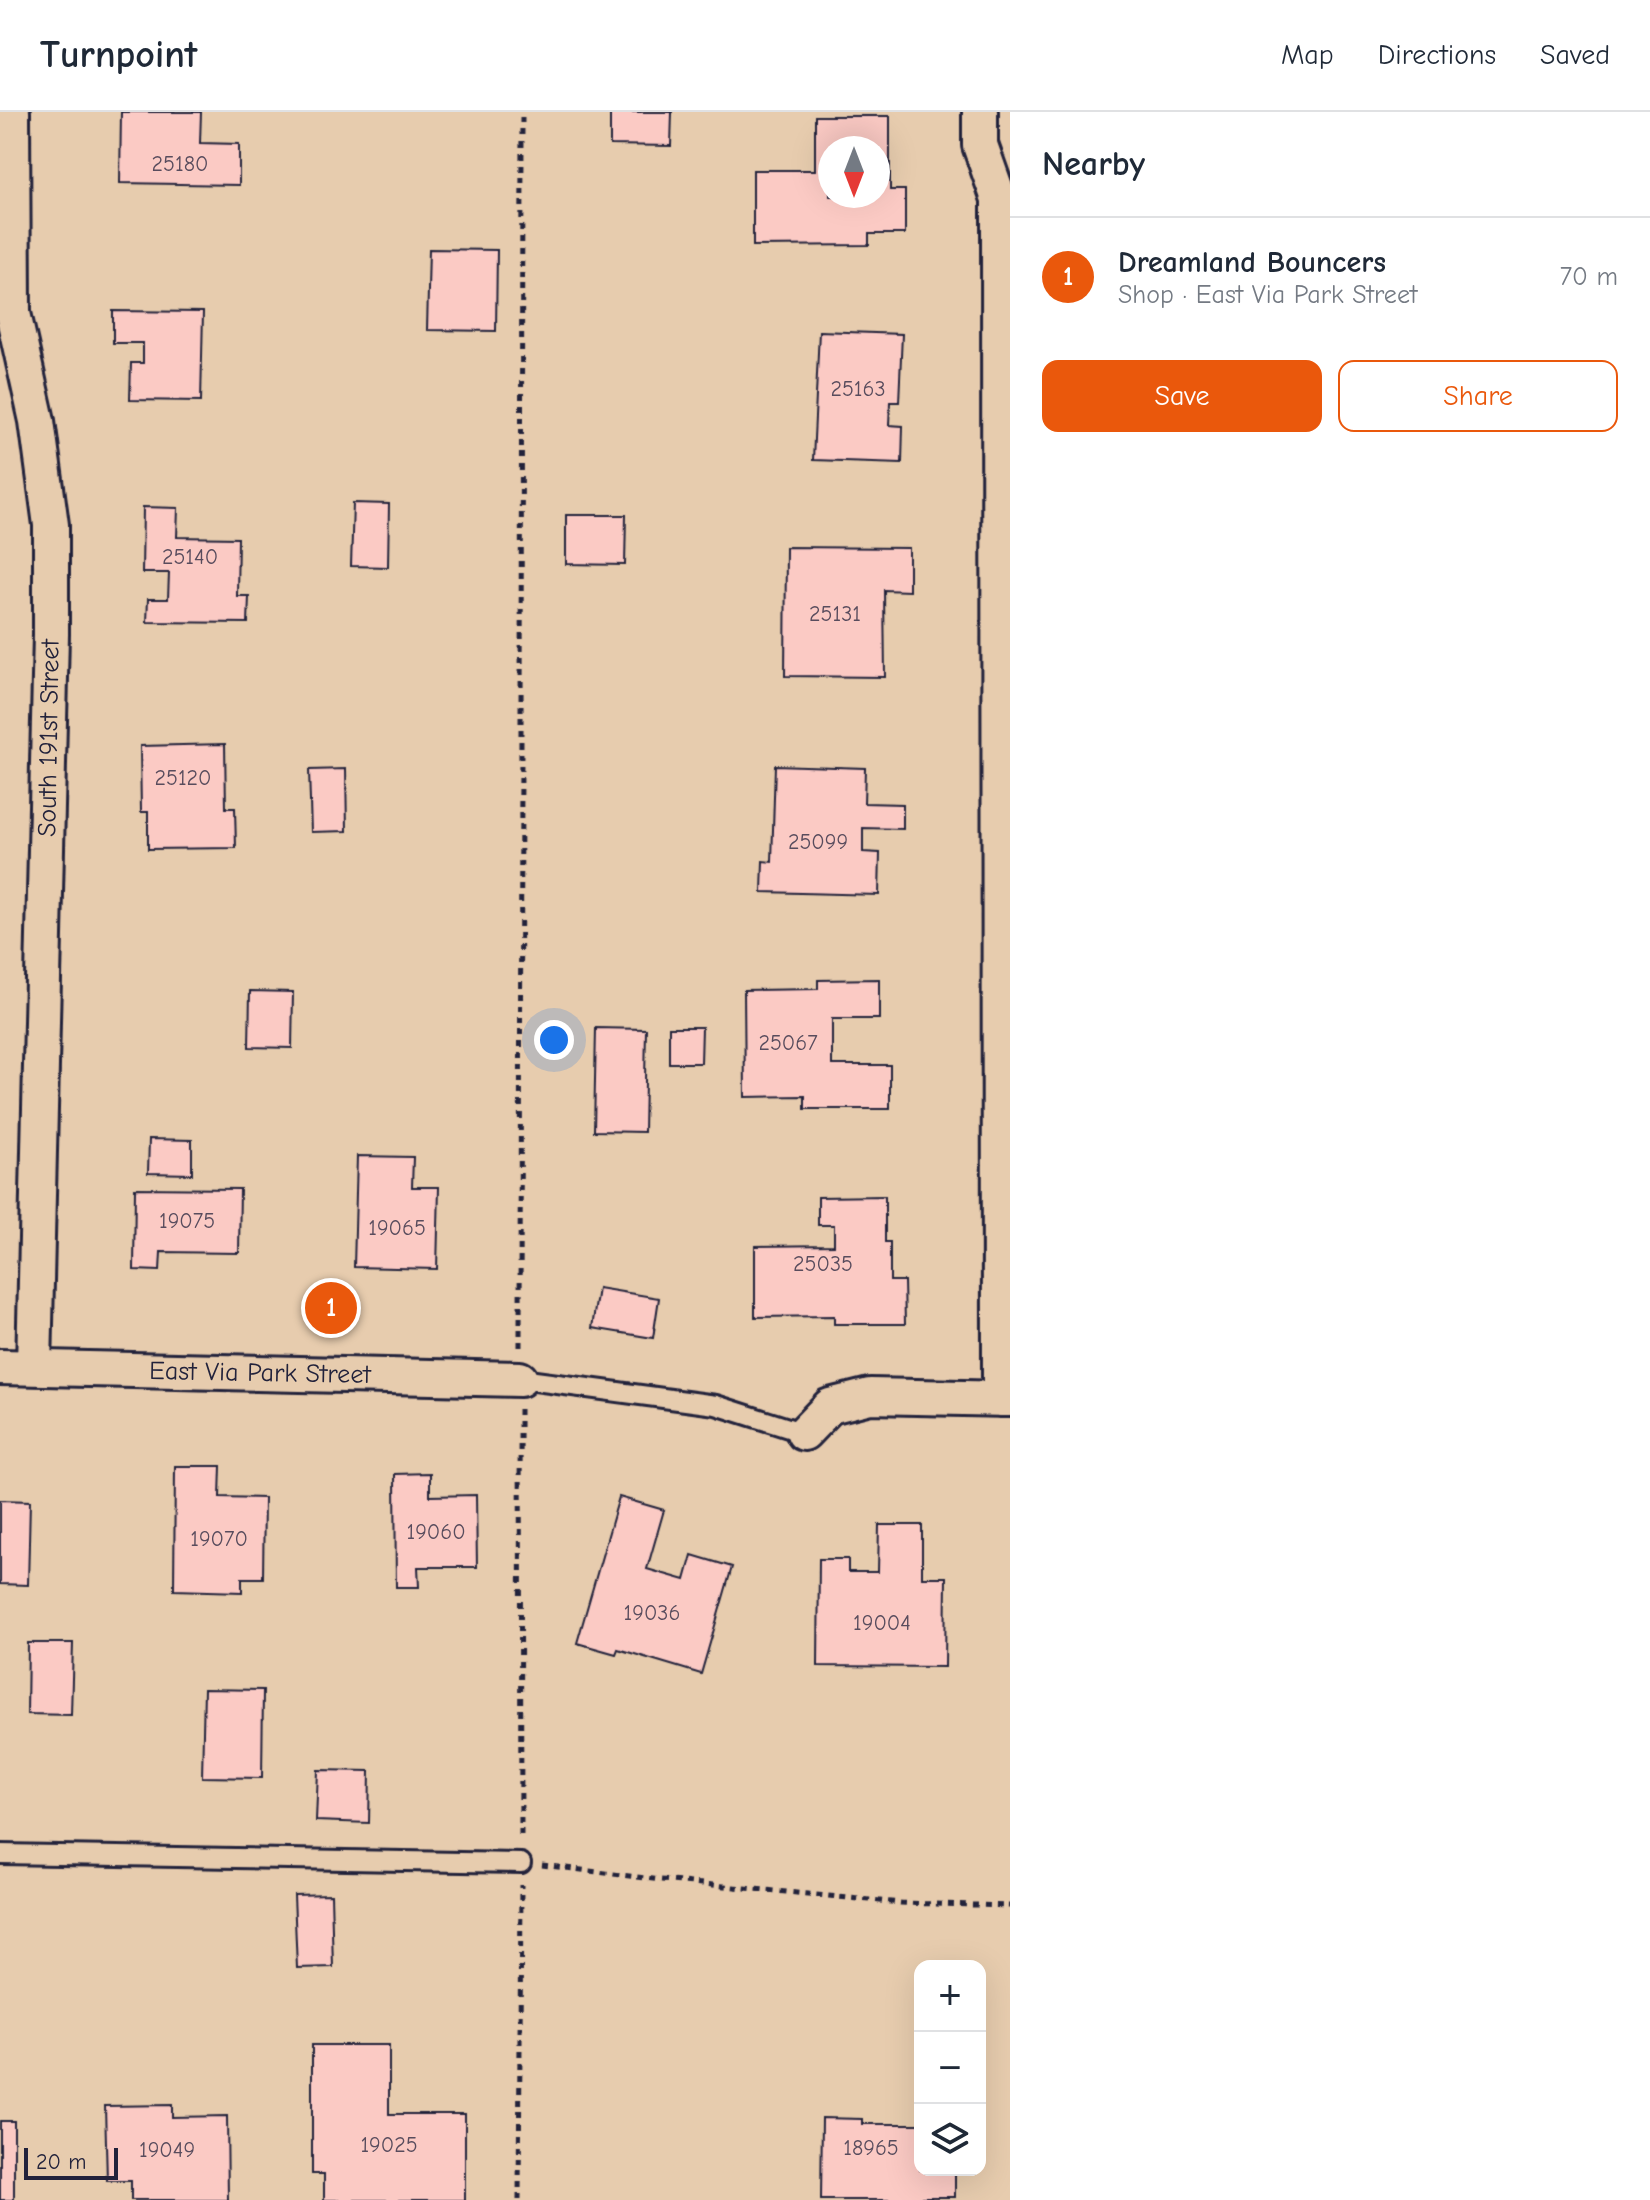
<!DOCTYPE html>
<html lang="en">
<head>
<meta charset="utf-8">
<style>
	:root { --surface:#fff; --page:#f6f6f7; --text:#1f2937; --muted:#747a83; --line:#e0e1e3; --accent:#ea580c }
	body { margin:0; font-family:"Comic Neue",sans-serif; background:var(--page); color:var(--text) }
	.controls { position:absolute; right:24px; bottom:24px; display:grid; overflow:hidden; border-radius:16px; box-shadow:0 8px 32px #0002 }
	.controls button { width:72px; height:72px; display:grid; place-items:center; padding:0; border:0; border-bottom:2px solid var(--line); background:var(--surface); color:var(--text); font:40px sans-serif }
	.compass { position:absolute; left:818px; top:24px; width:72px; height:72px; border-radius:50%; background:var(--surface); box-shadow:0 8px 32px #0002; rotate:180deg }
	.scale { position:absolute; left:24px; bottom:20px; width:94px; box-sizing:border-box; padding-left:8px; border:4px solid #22223b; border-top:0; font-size:22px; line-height:28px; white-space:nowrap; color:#22223b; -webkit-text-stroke:6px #e7ccae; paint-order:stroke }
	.you { position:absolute; left:554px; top:928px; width:28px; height:28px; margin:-20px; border:6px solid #fff; border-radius:50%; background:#1a73e8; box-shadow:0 0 0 12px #1a73e833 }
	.badge { display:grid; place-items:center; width:52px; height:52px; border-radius:50%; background:var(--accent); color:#fff; font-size:26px; font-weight:700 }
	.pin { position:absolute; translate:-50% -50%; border:4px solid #fff; box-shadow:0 2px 8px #0006 }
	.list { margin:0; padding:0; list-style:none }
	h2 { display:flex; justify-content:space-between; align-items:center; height:104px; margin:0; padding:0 32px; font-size:34px }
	h2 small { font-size:26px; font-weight:400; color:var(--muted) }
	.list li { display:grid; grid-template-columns:52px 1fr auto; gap:24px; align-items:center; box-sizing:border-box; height:120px; padding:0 32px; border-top:2px solid var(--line) }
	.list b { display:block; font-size:30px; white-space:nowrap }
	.list p { margin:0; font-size:26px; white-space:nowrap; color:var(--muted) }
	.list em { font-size:26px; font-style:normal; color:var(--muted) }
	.actions { display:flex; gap:16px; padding:24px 32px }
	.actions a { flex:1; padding:18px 0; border:2px solid var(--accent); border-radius:16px; text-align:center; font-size:28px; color:var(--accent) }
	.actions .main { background:var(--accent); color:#fff }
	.icon { flex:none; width:44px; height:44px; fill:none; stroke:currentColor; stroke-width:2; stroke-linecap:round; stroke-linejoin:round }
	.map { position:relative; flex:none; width:1010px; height:2088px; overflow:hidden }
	header { display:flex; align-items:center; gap:48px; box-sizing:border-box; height:112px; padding:0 40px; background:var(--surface); border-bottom:2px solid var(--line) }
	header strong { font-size:38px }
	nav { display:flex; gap:44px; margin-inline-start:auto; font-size:28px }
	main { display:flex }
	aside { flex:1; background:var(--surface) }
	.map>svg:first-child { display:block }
	.building { fill:#fbcac4; stroke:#22223b; stroke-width:2; fill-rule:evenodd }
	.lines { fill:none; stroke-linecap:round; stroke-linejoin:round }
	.lane-casing { stroke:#22223b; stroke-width:24 }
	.street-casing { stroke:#22223b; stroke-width:40 }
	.path { stroke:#22223b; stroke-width:5; stroke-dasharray:6 6; stroke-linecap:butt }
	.lane { stroke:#e7ccae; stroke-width:18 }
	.street { stroke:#e7ccae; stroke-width:34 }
	.labels { text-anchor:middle; stroke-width:6; stroke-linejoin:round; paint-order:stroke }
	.number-label { font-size:22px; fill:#584c5d }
	.street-label { font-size:26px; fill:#22223b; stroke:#e7ccae }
</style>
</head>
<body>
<header>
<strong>Turnpoint</strong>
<nav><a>Map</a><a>Directions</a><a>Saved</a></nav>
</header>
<main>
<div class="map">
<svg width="1010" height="2088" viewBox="0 0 1010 2088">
	<rect width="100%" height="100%" fill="#e7ccae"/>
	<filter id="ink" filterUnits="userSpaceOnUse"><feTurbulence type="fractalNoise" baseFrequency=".0125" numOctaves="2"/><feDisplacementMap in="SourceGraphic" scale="16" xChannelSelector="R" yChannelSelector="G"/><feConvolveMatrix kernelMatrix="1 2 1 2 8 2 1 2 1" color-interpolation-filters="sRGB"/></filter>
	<g filter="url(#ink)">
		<path class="building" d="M121,0h80l-1,31 39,1v41l-119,-2z
			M610,0h62l-1,34 -61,-1z
			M815,4h75v74h15v44h-36v11l-116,1v-76h62zM830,36h48v48h-48z
			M429,137l68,1 -1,81 -69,-1z
			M113,199l90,1 -2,89 -71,-1 1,-37h12v-20h-30z
			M819,219l83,3 -3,68h-9l-1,23 14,1 -1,37 -89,-3z
			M353,391l36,1 -1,63 -37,-1z
			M143,395l35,1 -1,29 61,1 -1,58h12l-1,27 -101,-1 1,-23h20l1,-26h-27z
			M566,403h60l-1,50 -59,-1z
			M786,435l123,1v43l-25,-1 1,87 -100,-1z
			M225,632l1,64h9l1,40 -88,1v-37h-7l-1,-66z
			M775,653l90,3 -1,35 39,1v25l-40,-1v24l17,1 -1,42 -117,-3 1,-31 9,1z
			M346,657l1,62 -36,1 -2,-62z
			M879,867v40h-47v46h58v44h-85v-13l-60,1 -1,-107 74,-1v-9z
			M250,879l43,1 -1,56 -43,-1z
			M669,915h33l-1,36h-32z
			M596,916l50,1 -2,103 -50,-1z
			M149,1027l43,1v34l-44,-1z
			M357,1044l56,1 -1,30h27l-2,82 -83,-2z
			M135,1076l105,1 -1,64 -78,-1 -1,19 -26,-1z
			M885,1084v46h5v39h14l1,43h-71v-8l-79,1v-71l79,-1v-20h-16v-28z
			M598,1176l61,10 -6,40 -61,-10z
			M175,1354h46l-1,31 44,1 -1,80h-21v14l-68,-2z
			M430,1361v23l46,-1 1,72h-59l1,20h-23l-1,-113z
			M619,1385l45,13 -17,59 38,11 7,-25 40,12 -31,107 -83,-25 -2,5 -39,-11z
			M0,1388l30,1 -2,84 -28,-1z
			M879,1413h43v52h24l-1,90 -127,-1 1,-107h29v13h30z
			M28,1531h45l-2,72 -44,-1z
			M204,1577l59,1 -1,88 -60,-1z
			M318,1658l52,1 -1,52 -53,-2z
			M331,1782l2,73 -36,1 -3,-73z
			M312,1933h77v69h76v86h-141v-26h-12z
			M172,1993v12l55,-1 1,84h-97v-19h-24l-2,-75z
			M822,2006l40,1v5h58v46h35v27h-33v3h-101z
			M0,2009h14v79h-14z"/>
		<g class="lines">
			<defs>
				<path id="lane" d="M520,1267l196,26 88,28
					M0,1742l521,9"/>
				<path id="street" d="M12,0l1,201 24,108 14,104v109l-17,733
					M980,0v33l19,54 1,1200
					M0,1255l520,12
					M804,1321l26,-27 40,-10 140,3"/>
			</defs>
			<use href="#lane" class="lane-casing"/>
			<use href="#street" class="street-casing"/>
			<path class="path" d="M520,1235l2,-1235
				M520,1297l1,430
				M542,1753l119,15 240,23 109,3
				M519,2088l2,-315"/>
			<use href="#lane" class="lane"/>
			<use href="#street" class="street"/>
		</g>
	</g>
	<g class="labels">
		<g class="number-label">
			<text x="180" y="59">25180</text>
			<text x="858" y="284">25163</text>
			<text x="190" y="452">25140</text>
			<text x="835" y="509">25131</text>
			<text x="183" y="673">25120</text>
			<text x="818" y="737">25099</text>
			<text x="788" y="938">25067</text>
			<text x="187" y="1116">19075</text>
			<text x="397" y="1123">19065</text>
			<text x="823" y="1159">25035</text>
			<text x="436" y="1427">19060</text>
			<text x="219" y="1434">19070</text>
			<text x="652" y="1508">19036</text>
			<text x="882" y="1518">19004</text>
			<text x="389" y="2040">19025</text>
			<text x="871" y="2043">18965</text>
			<text x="167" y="2045">19049</text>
		</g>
		<g class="street-label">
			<text transform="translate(48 626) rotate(-89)" y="9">South 191st Street</text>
			<text transform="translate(260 1260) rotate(1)" y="9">East Via Park Street</text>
		</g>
	</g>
</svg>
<div class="controls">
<button>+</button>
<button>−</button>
<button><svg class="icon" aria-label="layers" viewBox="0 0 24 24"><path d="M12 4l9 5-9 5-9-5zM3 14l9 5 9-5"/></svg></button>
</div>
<svg class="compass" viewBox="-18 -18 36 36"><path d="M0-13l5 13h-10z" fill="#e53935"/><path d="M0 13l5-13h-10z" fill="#747a83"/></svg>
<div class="scale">20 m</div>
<div class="you"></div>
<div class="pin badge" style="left:331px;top:1196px">1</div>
</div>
<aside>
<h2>Nearby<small></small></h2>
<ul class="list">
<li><span class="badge">1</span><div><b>Dreamland Bouncers</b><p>Shop · East Via Park Street</p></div><em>70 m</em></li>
</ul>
<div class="actions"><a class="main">Save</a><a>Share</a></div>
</aside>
</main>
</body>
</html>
